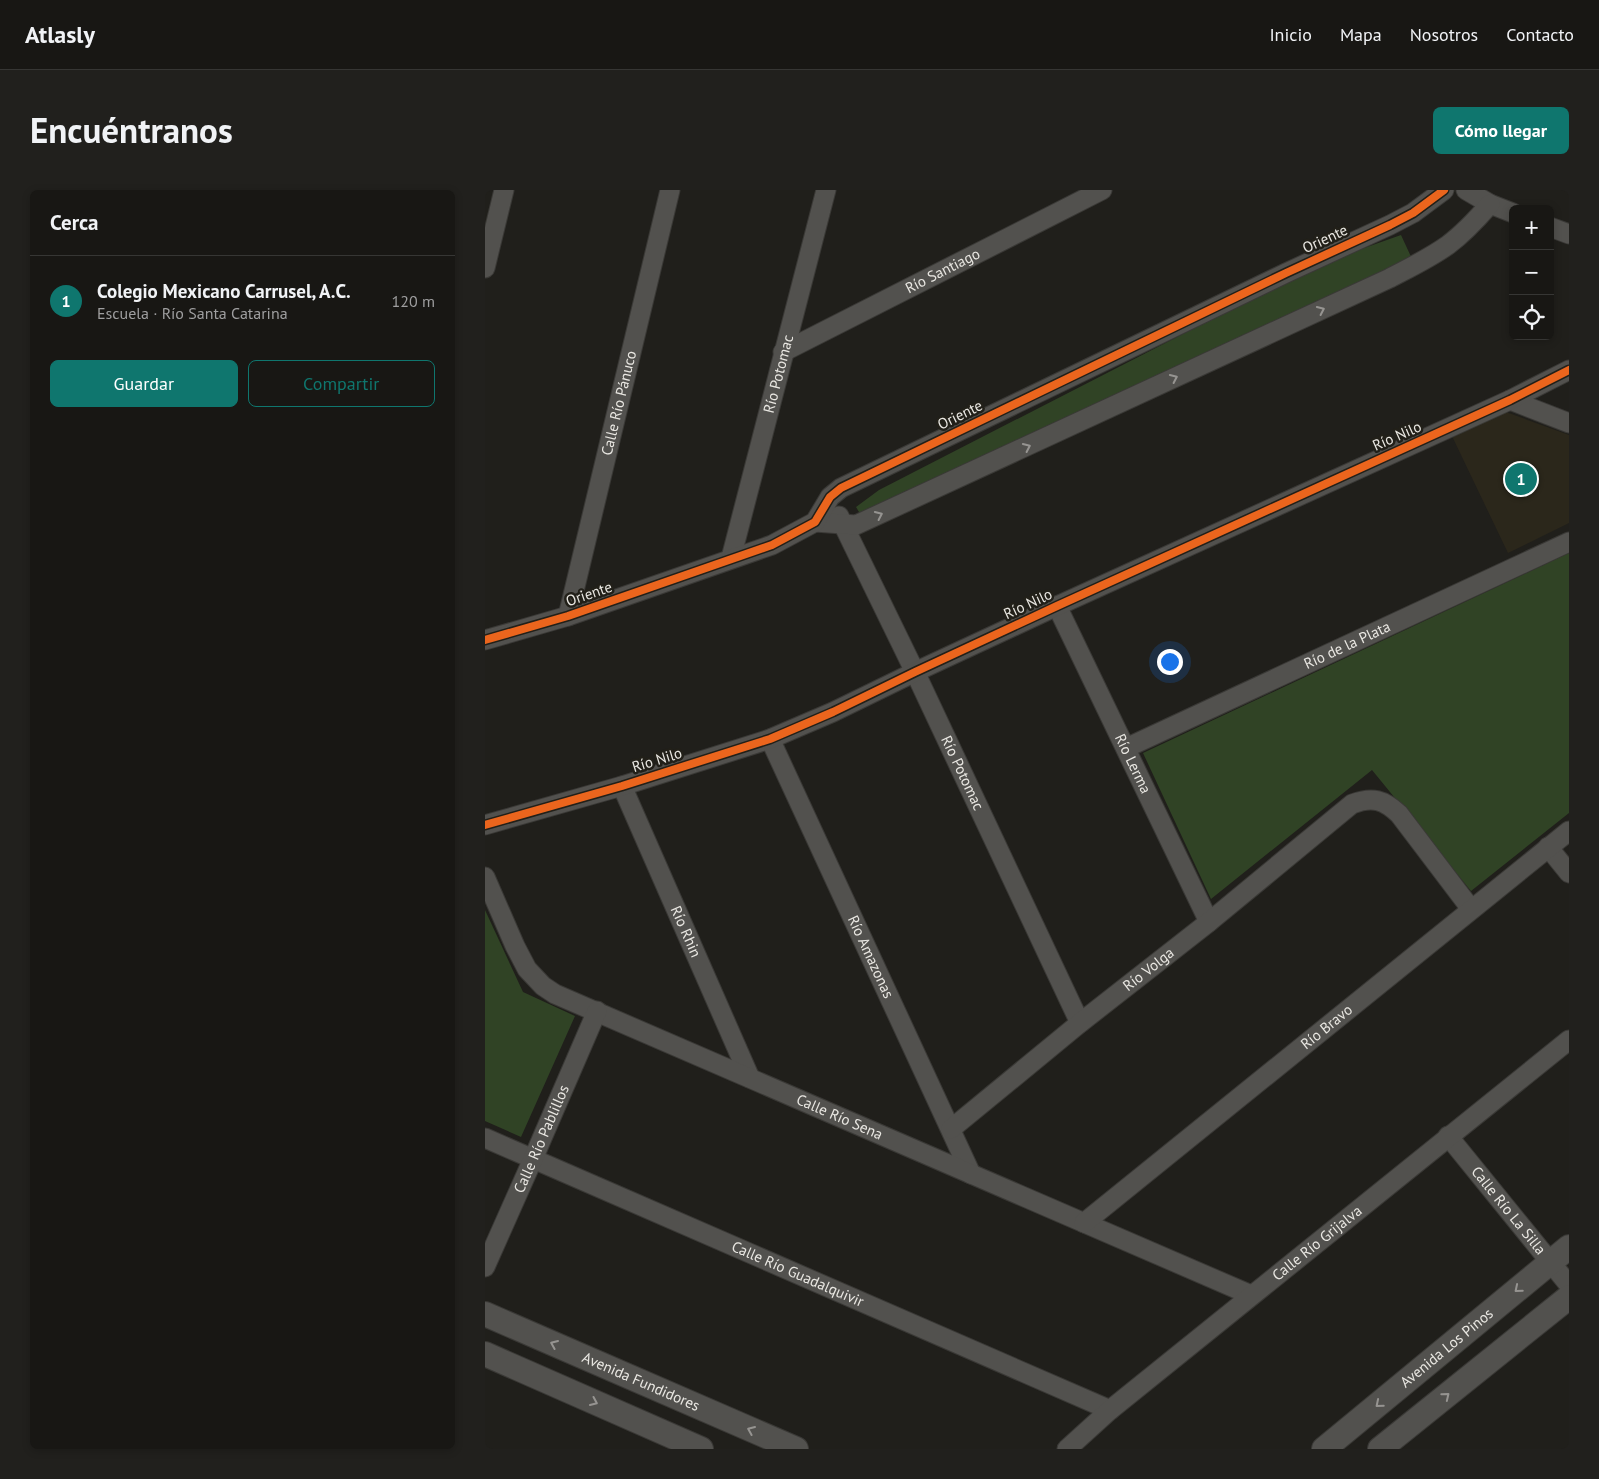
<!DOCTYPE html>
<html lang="es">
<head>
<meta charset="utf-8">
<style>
	:root { --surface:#181714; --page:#21201d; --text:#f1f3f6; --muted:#9f9fa0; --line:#363634; --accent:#0f766e }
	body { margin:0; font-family:"PT Sans",sans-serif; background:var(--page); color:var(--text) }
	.controls { position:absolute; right:15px; top:15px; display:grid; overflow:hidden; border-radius:8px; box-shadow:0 2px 8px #0003 }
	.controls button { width:45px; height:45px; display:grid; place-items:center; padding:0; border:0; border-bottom:1px solid var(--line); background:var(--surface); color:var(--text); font:25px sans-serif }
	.you { position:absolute; left:684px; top:471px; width:18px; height:18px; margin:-12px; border:4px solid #fff; border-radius:50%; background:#1a73e8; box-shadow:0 0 0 8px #1a73e833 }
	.badge { display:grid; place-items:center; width:32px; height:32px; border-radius:50%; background:var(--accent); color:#fff; font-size:16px; font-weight:700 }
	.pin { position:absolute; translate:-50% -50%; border:2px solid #fff; box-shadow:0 1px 5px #0006 }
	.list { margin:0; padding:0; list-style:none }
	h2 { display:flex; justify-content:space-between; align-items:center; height:65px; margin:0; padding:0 20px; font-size:21px }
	h2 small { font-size:16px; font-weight:400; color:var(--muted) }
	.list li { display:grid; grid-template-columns:32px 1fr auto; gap:15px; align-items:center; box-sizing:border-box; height:90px; padding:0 20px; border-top:1px solid var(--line) }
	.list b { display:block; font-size:19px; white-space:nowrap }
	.list p { margin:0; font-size:16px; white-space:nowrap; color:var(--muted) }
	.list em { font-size:16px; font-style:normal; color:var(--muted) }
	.actions { display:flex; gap:10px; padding:15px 20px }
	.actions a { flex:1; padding:11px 0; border:1px solid var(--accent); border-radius:8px; text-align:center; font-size:18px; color:var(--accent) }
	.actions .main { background:var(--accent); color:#fff }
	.icon { flex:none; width:28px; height:28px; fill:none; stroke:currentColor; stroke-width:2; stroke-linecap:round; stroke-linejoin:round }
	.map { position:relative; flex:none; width:1084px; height:1259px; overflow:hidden; border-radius:8px }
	header { display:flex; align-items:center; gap:30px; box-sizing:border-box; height:70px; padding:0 25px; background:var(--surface); border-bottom:1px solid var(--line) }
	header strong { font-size:24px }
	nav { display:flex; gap:28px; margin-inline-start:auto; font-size:18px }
	.intro { display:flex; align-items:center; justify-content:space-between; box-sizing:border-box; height:120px; padding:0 30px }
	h1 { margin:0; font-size:35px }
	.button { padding:12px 22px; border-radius:8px; background:var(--accent); color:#fff; font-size:18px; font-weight:700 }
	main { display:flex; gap:30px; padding:0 30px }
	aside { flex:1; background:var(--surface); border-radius:8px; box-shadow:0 2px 8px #0003 }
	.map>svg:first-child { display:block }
	.built { fill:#2b271b }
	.green { fill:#304325 }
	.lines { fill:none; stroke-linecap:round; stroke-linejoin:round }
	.minor-casing { stroke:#3a3936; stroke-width:21 }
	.tertiary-casing { stroke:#3a3936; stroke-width:26 }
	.minor { stroke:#52514e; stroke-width:19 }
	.tertiary { stroke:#52514e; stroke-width:24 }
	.cycleway-casing { stroke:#222019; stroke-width:11 }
	.cycleway { stroke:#eb651d; stroke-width:8 }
	.oneway { stroke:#969491 }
	.labels { text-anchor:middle; stroke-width:5; stroke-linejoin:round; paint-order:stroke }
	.street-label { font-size:15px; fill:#e9e7e2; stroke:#222019 }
</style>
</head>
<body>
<header>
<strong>Atlasly</strong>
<nav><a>Inicio</a><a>Mapa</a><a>Nosotros</a><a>Contacto</a></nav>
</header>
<div class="intro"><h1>Encuéntranos</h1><a class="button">Cómo llegar</a></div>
<main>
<aside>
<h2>Cerca<small></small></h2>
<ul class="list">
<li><span class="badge">1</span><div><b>Colegio Mexicano Carrusel, A.C.</b><p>Escuela · Río Santa Catarina</p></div><em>120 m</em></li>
</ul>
<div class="actions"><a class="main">Guardar</a><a>Compartir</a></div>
</aside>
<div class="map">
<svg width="1084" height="1259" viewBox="0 0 1084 1259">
	<rect width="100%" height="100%" fill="#201f1b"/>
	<path class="built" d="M1018,221l66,24v88l-61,30 -57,-119z"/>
	<path class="green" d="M916,45l12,26 -551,256 -6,-10 23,-17 440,-226z
		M1084,363v260l-98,78 -99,-121 -161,129 -68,-146z
		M0,720l38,82 52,24 -54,121 -36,-16z"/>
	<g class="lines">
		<defs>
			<g id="minor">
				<path d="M981,0l24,14 23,9"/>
				<path d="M1065,37l19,7"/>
				<path d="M0,78l19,-78"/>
				<path id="s1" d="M298,162l319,-162"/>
				<path d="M1025,210l59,23"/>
				<path id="s2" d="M354,326l76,156 165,351"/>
				<path d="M330,332l41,3 534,-247c19,-10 40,-20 58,-33 16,-12 29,-26 42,-41"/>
				<path id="s3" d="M246,368l95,-368"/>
				<path id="s4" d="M572,416l152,316"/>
				<path id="s5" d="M83,426l102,-426"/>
				<path d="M0,450l83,-24 204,-71 43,-23 15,-25 11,-9 445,-215 104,-48 23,-12 31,-23"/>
				<path id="s6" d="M285,549l201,435"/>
				<path id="s7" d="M641,558l443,-206"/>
				<path id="s8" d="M137,596l128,292"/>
				<path d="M0,635l137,-39 148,-47 63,-27 82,-40 142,-66 453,-206 59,-30"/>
				<path d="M1063,657l21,26"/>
				<path id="s9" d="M0,687l30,69 12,23 16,17 12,8 696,301"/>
				<path id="s10" d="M466,939l129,-106 129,-101 143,-118c21,-8 32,-4 47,10l72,95"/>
				<path id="s11" d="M963,946l121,149"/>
				<path id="s12" d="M0,948l625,272"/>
				<path id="s13" d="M599,1033l485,-392"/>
				<path id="s14" d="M0,1077l48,-108 64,-148"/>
				<path id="s15" d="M582,1259l43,-39 459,-370"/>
			</g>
			<g id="tertiary">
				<path id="s16" d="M0,1124l311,135"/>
				<path d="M0,1164l216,95"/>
				<path id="s17" d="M839,1259l245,-202"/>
				<path d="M895,1259l189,-152"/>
			</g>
		</defs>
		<use href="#minor" class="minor-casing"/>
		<use href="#tertiary" class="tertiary-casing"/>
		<use href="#minor" class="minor"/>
		<use href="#tertiary" class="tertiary"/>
		<defs>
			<path id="cycleway" d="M0,450l83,-24 204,-71 43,-23 15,-25 11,-9 445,-215 104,-48 23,-12 31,-23
				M0,635l137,-39 148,-47 63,-27 82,-40 142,-66 453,-206 59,-30"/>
		</defs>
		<use href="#cycleway" class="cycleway-casing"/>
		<use href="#cycleway" class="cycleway"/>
	</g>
	<defs><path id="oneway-chevron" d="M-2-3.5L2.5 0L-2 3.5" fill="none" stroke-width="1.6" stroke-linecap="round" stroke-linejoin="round" transform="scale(1.25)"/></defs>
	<g class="oneway">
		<use href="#oneway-chevron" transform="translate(836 120) rotate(-25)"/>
		<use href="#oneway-chevron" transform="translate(689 188) rotate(-25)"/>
		<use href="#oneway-chevron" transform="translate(542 257) rotate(-25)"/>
		<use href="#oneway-chevron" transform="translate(394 325) rotate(-25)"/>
		<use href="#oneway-chevron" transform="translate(1033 1099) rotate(140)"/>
		<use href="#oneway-chevron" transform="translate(69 1154) rotate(-157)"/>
		<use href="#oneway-chevron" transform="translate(961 1206) rotate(-39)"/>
		<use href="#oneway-chevron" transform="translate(109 1212) rotate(24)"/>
		<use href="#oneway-chevron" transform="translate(894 1214) rotate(140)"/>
		<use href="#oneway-chevron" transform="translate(266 1240) rotate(-157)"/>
	</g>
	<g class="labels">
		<g class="street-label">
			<text transform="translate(840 49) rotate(-25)" y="5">Oriente</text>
			<text dy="5" stroke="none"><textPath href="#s1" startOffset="179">Río Santiago</textPath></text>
			<text dy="5" stroke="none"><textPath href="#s3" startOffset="190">Río Potomac</textPath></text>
			<text dy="5" stroke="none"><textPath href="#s5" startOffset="219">Calle Río Pánuco</textPath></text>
			<text transform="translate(475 225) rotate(-26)" y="5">Oriente</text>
			<text transform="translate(912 246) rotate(-24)" y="5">Río Nilo</text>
			<text transform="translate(104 404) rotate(-19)" y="5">Oriente</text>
			<text transform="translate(543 414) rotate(-25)" y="5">Río Nilo</text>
			<text dy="5" stroke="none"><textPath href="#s7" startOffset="244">Río de la Plata</textPath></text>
			<text transform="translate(172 570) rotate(-17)" y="5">Río Nilo</text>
			<text dy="5" stroke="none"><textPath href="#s4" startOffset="175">Río Lerma</textPath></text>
			<text dy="5" stroke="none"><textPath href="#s2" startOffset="285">Río Potomac</textPath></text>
			<text dy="5" stroke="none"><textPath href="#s8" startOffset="159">Río Rhin</textPath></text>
			<text dy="5" stroke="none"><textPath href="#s6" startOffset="240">Río Amazonas</textPath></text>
			<text dy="5" stroke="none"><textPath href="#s10" startOffset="254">Río Volga</textPath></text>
			<text dy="5" stroke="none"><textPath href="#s13" startOffset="312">Río Bravo</textPath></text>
			<text dy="5" stroke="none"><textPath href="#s9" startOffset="449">Calle Río Sena</textPath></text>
			<text dy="5" stroke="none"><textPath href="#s14" startOffset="140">Calle Río Pablillos</textPath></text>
			<text dy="5" stroke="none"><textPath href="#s11" startOffset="96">Calle Río La Silla</textPath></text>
			<text dy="5" stroke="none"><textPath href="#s15" startOffset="324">Calle Río Grijalva</textPath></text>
			<text dy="5" stroke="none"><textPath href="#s12" startOffset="341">Calle Río Guadalquivir</textPath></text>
			<text dy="5" stroke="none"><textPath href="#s17" startOffset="159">Avenida Los Pinos</textPath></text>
			<text dy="5" stroke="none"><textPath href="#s16" startOffset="170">Avenida Fundidores</textPath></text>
		</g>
	</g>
</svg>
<div class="controls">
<button>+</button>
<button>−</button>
<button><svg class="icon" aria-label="locate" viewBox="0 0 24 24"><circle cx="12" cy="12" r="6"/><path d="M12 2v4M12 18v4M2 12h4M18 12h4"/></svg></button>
</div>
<div class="you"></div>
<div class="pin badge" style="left:1036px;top:289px">1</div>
</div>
</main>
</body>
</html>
